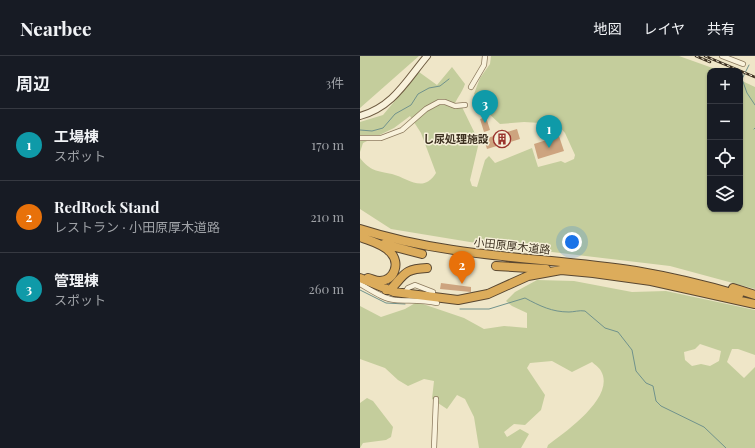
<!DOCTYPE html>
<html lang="ja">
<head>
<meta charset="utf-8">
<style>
	:root { --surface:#171b24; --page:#20242c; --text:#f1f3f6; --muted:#9ea1a6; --line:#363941; --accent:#ca9d9c }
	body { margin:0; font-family:"Playfair Display","Noto Sans JP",serif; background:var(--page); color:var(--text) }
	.controls { position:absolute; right:12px; top:12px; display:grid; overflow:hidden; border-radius:8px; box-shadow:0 1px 3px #0004 }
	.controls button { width:36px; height:36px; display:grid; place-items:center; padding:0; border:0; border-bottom:1px solid var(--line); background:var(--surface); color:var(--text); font:20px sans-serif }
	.you { position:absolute; left:212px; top:186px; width:14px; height:14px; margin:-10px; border:3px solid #fff; border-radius:50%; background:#1a73e8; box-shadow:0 0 0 6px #1a73e833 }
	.badge { display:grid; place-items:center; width:26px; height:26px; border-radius:50%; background:var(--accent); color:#fff; font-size:13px; font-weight:700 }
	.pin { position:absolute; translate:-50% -33px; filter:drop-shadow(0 1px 2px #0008) }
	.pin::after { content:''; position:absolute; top:21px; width:14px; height:12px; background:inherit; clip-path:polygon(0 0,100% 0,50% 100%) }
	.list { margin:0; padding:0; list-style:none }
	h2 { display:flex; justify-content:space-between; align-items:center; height:52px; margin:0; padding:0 16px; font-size:17px }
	h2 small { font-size:13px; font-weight:400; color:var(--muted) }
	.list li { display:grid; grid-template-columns:26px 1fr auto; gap:12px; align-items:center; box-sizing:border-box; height:72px; padding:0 16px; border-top:1px solid var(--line) }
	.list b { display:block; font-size:15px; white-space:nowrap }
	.list p { margin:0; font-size:13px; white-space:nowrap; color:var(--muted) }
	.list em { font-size:13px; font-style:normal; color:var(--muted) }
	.icon { flex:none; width:22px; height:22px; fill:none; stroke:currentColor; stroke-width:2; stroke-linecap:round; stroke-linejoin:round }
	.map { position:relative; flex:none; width:395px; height:392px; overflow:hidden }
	header { display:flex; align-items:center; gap:24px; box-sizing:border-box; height:56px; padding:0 20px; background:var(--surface); border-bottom:1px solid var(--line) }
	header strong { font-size:19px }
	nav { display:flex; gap:22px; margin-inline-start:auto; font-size:14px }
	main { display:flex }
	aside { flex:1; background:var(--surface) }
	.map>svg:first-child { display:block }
	.green { fill:#c4cd9c; fill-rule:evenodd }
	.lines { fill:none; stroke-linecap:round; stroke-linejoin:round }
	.stream { stroke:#70928c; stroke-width:1 }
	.building { fill:#cda47f }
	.street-casing { stroke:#8b795d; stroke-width:6 }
	.secondary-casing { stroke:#6d5a40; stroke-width:8 }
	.highway-casing { stroke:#594731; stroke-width:10 }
	.street { stroke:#f9f2dc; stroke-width:4.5 }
	.secondary { stroke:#f9f2dc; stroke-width:6 }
	.highway { stroke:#dcac5b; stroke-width:8 }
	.rail-casing { stroke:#3c3020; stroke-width:2.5 }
	.rail { stroke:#f6efd8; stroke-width:1; stroke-dasharray:3; stroke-linecap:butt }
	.labels { text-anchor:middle; stroke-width:3; stroke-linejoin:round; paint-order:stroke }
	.poi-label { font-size:11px; font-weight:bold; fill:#3c3020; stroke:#f6efd8; text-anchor:end }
	.street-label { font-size:11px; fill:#3c3020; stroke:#f6efd8 }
</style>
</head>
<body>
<header>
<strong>Nearbee</strong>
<nav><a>地図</a><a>レイヤ</a><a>共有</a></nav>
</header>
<main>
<aside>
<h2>周辺<small>3件</small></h2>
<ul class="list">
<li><span class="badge" style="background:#0f9aa8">1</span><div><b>工場棟</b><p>スポット</p></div><em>170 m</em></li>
<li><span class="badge" style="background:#e8710a">2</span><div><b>RedRock Stand</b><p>レストラン · 小田原厚木道路</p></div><em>210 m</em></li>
<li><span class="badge" style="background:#0f9aa8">3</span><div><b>管理棟</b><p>スポット</p></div><em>260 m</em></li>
</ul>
</aside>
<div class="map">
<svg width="395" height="392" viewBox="0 0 395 392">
	<rect width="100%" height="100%" fill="#efe6c8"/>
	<path class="green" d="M0,0h59l-59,52z
		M131,0h188l42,15h-11v138h30v-129l15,7v202l-85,-23 -194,-23 -85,-14 -31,-20v-51c10,13 17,13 32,16 16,4 31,20 44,-1l-15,-40 -11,-17 -16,12 -31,15 -3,9v-30l23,-7 36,-43 18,13 15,-18 13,17c-3,9 -9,15 -12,24l9,-1 17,35 -9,38 2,6 5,1 8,-27 4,-4 6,7 37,-15 6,19 23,-6 4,2 9,-4 1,-4 -10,-22 -8,-9 -33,-2 -24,2 -14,-13 -12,-17 6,-16 10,-14z
		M177,224l37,1 58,11 34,-1 89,19v45l-17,-6h-6l-5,13 17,16 11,-11v81h-208l1,-3c17,-13 68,-48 53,-74 -2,-4 -7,-7 -9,-9l-20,10 -20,-11 -22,2 -3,5 18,27 -4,15 -16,15 -11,-1 -10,8 3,5 13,-8 9,5 -8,14h-42l-5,-31 -9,-18 -8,-4 -10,14 -15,-10 2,-18 -10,-2 -16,7 -10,-6 -13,-12 -25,-9v-53l21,11 24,-8 12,-7 47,16 20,11 20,-3 23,2v-15l-15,-7 -6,-5 9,-9zM340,288l21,7 -2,10 -9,5 -9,-2 -9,2 -7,-6 -1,-8 11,-3z
		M7,342l6,3 20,26 -2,10 -5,3 -23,3 -3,5v-45z"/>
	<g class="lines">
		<path class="stream" d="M389,9l-7,14 5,14 8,12
			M394,73l1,-1
			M0,74l12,1 11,-3 12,-14 16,-9 7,-11 11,-6 11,-2 9,-7
			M0,234l26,13 19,1
			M100,253h29l36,-11c15,8 27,14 44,14 5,0 10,-2 16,-1l20,17 13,4 14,18 4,21 10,12 7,3 3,15 5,5 43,21 22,21"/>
	</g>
	<path class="building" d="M126,61l4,13 -6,2 -4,-13z
		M157,73l3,10 -33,10 -3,-10z
		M199,80l5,15 -26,8 -4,-15z
		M81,227l30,4v5l-31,-3z"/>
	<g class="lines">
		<defs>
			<path id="street" d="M362,0l21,8
				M111,31l13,-22 1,-9
				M0,82h21l21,-8 24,-21 13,-7h6l10,4 10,-1
				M0,228c11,6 23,15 35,16 15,1 27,0 42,3
				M46,235l2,-3 7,-3 18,7
				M74,392l2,-49"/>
			<path id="secondary" d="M0,60c33,-9 46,-35 67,-60"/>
			<path id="highway" d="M0,173c90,29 184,28 276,42 35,6 69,14 103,24
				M0,181c10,4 24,7 31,16 9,10 4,27 -11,28 -4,0 -8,-2 -12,-3
				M24,188l38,10
				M136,210l50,3
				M0,222l34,14 64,8 30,-6 40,-18 33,-6 32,3 58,8 104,23
				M373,232l22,7
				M26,234l5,-1c14,-15 13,-20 36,-21"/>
		</defs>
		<use href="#street" class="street-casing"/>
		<use href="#secondary" class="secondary-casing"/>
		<use href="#highway" class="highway-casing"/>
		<use href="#street" class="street"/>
		<use href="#secondary" class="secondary"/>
		<use href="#highway" class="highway"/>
		<defs>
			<path id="rail" d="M336,0l14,6
				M345,0l50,21"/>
		</defs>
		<use href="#rail" class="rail-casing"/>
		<use href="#rail" class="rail"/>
	</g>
	<defs>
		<symbol id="building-ring" viewBox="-11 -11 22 22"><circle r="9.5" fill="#f6efd8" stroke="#9a342d" stroke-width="1.5"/><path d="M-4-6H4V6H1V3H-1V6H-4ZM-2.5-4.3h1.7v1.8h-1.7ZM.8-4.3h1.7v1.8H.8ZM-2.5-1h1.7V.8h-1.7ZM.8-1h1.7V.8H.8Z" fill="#9a342d"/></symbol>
	</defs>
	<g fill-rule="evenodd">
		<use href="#building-ring" x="132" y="73" width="20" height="20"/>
	</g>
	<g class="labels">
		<g class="poi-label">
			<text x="129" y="87">し尿処理施設</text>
		</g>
		<g class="street-label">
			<text transform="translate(152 190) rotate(6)" y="4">小田原厚木道路</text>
		</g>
	</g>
</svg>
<div class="controls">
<button>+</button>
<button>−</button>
<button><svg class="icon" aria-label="locate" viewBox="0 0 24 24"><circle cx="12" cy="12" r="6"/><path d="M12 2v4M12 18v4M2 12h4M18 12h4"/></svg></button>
<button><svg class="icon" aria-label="layers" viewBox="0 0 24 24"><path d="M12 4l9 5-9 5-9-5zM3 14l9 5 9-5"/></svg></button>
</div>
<div class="you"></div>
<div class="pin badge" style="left:189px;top:92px;background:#0f9aa8">1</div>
<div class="pin badge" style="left:102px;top:228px;background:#e8710a">2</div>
<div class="pin badge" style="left:125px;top:67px;background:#0f9aa8">3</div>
</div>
</main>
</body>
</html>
